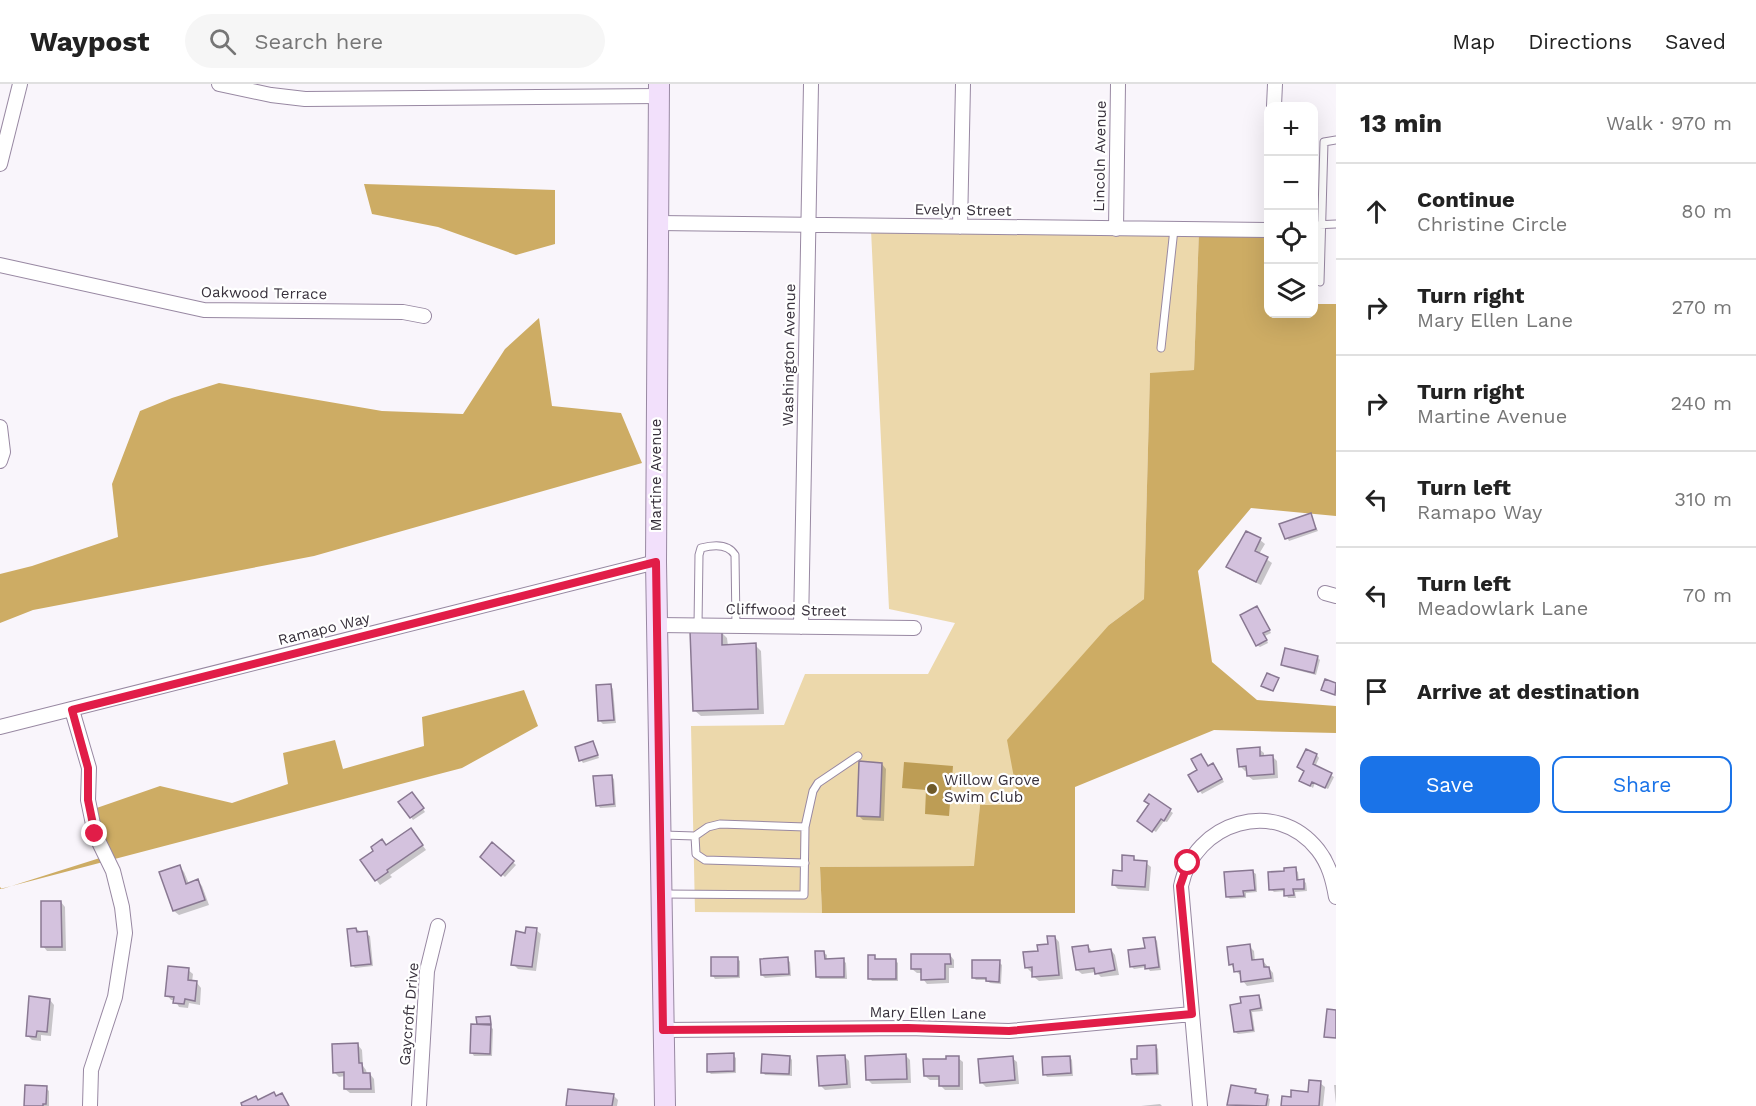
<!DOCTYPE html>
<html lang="en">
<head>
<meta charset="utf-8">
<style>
	:root { --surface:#fff; --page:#f6f6f6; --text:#222; --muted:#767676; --line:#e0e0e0; --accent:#1a73e8 }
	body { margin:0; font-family:"Work Sans",sans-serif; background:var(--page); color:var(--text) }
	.controls { position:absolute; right:18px; top:18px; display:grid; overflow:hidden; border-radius:12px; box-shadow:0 6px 24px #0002 }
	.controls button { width:54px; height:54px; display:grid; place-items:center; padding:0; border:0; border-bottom:2px solid var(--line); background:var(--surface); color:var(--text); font:30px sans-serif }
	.stop { position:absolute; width:18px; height:18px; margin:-14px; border:4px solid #e11d48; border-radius:50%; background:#fff }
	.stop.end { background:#e11d48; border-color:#fff; box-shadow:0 2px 6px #0008 }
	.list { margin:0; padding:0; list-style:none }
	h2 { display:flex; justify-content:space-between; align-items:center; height:78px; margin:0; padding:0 24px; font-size:26px }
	h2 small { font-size:20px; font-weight:400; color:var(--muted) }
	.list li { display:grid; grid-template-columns:39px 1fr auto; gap:18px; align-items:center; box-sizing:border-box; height:96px; padding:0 24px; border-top:2px solid var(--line) }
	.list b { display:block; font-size:22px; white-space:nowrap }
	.list p { margin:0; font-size:20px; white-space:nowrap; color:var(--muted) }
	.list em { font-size:20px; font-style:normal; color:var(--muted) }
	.actions { display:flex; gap:12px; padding:18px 24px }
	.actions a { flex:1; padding:14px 0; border:2px solid var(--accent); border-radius:12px; text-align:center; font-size:21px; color:var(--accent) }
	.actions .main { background:var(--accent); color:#fff }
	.icon { flex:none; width:33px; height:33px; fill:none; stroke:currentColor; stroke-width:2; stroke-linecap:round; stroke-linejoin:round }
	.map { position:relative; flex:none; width:1336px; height:1022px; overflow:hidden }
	header { display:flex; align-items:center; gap:36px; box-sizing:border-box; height:84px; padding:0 30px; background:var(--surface); border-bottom:2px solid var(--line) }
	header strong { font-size:28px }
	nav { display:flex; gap:33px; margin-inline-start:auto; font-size:21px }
	.search { width:420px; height:54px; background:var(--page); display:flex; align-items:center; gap:15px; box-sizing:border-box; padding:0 21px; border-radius:33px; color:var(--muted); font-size:22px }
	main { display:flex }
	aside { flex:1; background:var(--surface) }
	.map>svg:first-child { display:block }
	.green { fill:#ecd8ab }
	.forest { fill:#cdac64 }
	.water { fill:#bd9d55 }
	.shadow { fill:#0003 }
	.building { fill:#d4c2de; stroke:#897892; stroke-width:1.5 }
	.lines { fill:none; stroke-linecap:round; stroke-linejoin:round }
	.service-casing { stroke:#9888a2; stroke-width:9 }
	.minor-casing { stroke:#9888a2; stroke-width:16 }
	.secondary-casing { stroke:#9888a2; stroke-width:22 }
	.service { stroke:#fff; stroke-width:7 }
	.minor { stroke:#fff; stroke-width:14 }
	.secondary { stroke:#f2e0fb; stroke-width:20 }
	.route { stroke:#e11d48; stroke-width:8 }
	.poi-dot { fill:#6f5a29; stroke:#fff; stroke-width:2 }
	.labels { text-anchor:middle; stroke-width:4.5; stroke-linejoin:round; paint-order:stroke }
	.street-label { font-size:15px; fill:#37303b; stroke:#fff }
	.poi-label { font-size:15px; fill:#37303b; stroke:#fff; text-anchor:start }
</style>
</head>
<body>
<header>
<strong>Waypost</strong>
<div class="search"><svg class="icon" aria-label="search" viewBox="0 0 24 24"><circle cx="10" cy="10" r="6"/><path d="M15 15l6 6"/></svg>Search here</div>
<nav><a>Map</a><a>Directions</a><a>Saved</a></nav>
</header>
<main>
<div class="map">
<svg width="1336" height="1022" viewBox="0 0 1336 1022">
	<rect width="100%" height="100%" fill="#f9f5fb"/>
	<path class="green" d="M871,146h328l-5,140 -44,4 -6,225 -35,26 -90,180h-39l-5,61 -155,1 2,46 -127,-1 -4,-186 93,-1 21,-51h123l27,-51 -66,-14z"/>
	<path class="forest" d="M364,100l191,6v54l-39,11 -78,-28 -66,-13z
		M1268,145v85h46v-10h22v212l-85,-8 -53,63 14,91 45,38 79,6v27l-122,-3 -139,57v126h-253l-2,-46 154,-1 6,-61h39l-12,-65 102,-115 35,-26 6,-226 44,-3 5,-140z
		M539,234l13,88 69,7 21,50 -328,93 -281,54 -33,13v-49l32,-8 86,-29 -6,-53 28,-73 32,-13 47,-15 163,28 81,3 42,-65z
		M524,606l14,36 -76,42 -462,121v-2l2,2 101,-32 -15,-46 72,-25 72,17 56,-19 -5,-31 52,-13 8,29 81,-23 -2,-29z"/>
	<path class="water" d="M904,678l49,4 -4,50 -24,-2 1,-24 -24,-2z"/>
	<path class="shadow" d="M1310,430l8,17 -29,10 -8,-16z
		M1260,456l5,4 -6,10 13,9 -11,22 -29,-14 -4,-4z
		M1259,527l12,22 -6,3 3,7 -8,4 -3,-2z
		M721,548l6,6 1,8 27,-1 6,6 3,63 -63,2 -7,-6z
		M1317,573l3,3 -4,15 -31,-8 -3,-2z
		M611,602l2,3 3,34 -13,1 -3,-3z
		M593,659l6,15 -16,5 -2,-3z
		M1259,665l5,4v4l8,-1 5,5 1,17 -25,2 -5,-4v-6l-3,1 -5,-5z
		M1317,671l2,3 -4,9 19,10 -6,12 -13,-6 -2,5 -12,-8 4,-9 -6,-4z
		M1201,672l8,11 4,-2 3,2 8,15 -22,12 -12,-18 9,-6z
		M882,680l4,5 -2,52 -21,-1 -5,-5z
		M611,692l3,3 2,28 -16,1 -2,-3z
		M1150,712l23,17 -6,9 -3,-1 -8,11 -17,-11 11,-16z
		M415,713l10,15 -12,8 -2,-3z
		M415,751l11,15 -36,25 2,2 -12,8 -18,-25 13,-9z
		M492,760l24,21 -11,12 -23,-20z
		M1133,773l5,5 8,1 5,4 -2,24 -31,-2 -5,-5z
		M180,783l4,5 5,12 9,-3 4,5 7,19 -30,10 -5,-4 -13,-38z
		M1295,785l3,3 1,9 4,-1 3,3 1,8 -12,1 1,6h-8l-3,-7 -11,1 -3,-3z
		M1253,788l3,2 1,18 -11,1v5l-16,1 -3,-3z
		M61,818l4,5 1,44h-19l-4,-5z
		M356,845l14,7 3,30 -18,2 -2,-2z
		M536,846l5,4 -5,37 -18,-2 -5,-5 13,-30z
		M1055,853l4,5 4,37 -24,2 -5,-4 -1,-5h-2l-5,-5z
		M1155,854l2,3 4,29 -11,1 -3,-4 -13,2 -3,-3z
		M1088,862l5,7 18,-3 4,5 4,20 -18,2 -5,-5 -14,2 -5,-4z
		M1249,862l5,5 1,11 8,-1 10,12 1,9 -27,4 -4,-5 -1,-5 -7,-5 -4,-7z
		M824,869l3,2v5h16l3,3 1,16h-27l-3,-2z
		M950,871l4,5v8h-5v15l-22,1 -4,-5 -1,-6h-5l-5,-4z
		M874,872l3,5 18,-1 3,3v18h-26l-2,-3z
		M737,874l3,3v17l-25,1 -2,-3z
		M787,875l3,3 1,14 -26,2 -3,-3z
		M999,878l3,3 -1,19 -11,-1 -3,-3h-11l-3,-3z
		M188,886l5,4 -1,8 5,1 4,5 -1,17 -11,-2 -1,5 -9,-1 -4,-7h-4l-4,-5z
		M1258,912l3,3 2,12 -11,1 3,20 -17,2 -3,-2 8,-27z
		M50,916l4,5 -3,31 -10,-1v6l-9,-1 -5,-5z
		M490,934l1,6h-3l5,5 -1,27h-18l-2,-3 8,-27 -2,-2z
		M358,961l4,5 1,16 3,4 1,4h3l4,5 1,14h-25l-5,-4v-13l-6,1 -5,-5z
		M1156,963l2,2 1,26 -23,1 -2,-3 5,-13z
		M733,971l3,3v15l-25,1 -3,-3z
		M906,972l4,4 1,23 -39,1 -5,-5z
		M790,973l2,3v16l-27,-1 -2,-3z
		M845,973l4,4 2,27 -26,2 -5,-5z
		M1070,973l2,3 1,16 -26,1 -2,-3z
		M958,974l5,4v28h-18l-5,-5v-5h-10l-5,-4v-16z
		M1012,974l5,4 2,22 -33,3 -5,-5z
		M1320,999l5,4 -2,19h-40l9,-8 17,-4z
		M1334,1001h2v19z
		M46,1004l3,3v15h-23z
		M1255,1007l15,8 -1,7 -40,-1z
		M613,1011l5,5 -1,6h-48z
		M1160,1020l2,2h-21z"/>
	<path class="building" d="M1311,429l5,16 -31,10 -6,-15z
		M1246,447l15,7 -6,13 13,6 -12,25 -30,-15z
		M1257,522l13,24 -7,3 4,7 -11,6 -16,-31z
		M722,546v15l34,-2 2,66 -65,2 -3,-80z
		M1285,564l33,8 -4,17 -33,-8z
		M1267,589l12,5 -6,13 -12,-5z
		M1325,595l11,4 -1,12 -14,-5z
		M611,600l3,36 -16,1 -2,-36z
		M593,657l5,14 -19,6 -4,-14z
		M1260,663v9l13,-1 1,19 -27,2 -1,-10 -7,1 -2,-18z
		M1306,665l11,5 -4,10 19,9 -7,15 -13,-6 -2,4 -11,-5 5,-10 -7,-4z
		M1201,670l7,12 5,-3 9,16 -24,13 -10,-17 9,-5 -6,-11z
		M859,677l23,2 -2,54 -23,-1z
		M612,691l2,29 -18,2 -3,-30z
		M412,708l12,16 -14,10 -12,-16z
		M1149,710l22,15 -7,12 -3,-2 -9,13 -15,-11 12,-17 -5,-3z
		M411,744l12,17 -36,25 1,2 -13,9 -15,-21 13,-9 -2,-4 11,-8 4,6z
		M492,758l22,19 -13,15 -21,-19z
		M1122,771l12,1v4l13,1 -2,26 -33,-2 1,-15 9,1z
		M180,781l6,19 12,-5 7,21 -32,11 -14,-39z
		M1296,783l1,13 7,-1v10h-11l1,6 -10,1v-7l-15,1 -1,-18 16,-1v-3z
		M1253,786l2,20 -12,1 1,5 -18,1 -2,-25z
		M41,817h20l1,46h-21z
		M526,843l11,1 -5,39 -21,-2 5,-34 9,2z
		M356,844l1,4 10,-1 4,33 -20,2 -4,-37z
		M1047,852h8l4,39 -27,2v-10l-7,1 -2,-16 15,-1 -1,-6 11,-1z
		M1155,853l4,30 -14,2v-4l-15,2 -2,-17 17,-2 -2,-10z
		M1250,860l2,16 11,-1 1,8h5l2,11 -30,4 -1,-11 -6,1 -1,-8 -4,1 -2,-18z
		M1088,861l1,7 22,-3 4,21 -20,4 -1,-6 -18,2 -4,-23z
		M815,867h9l1,8 19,-1v19h-28z
		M911,870h39l1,10h-6v15l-24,1v-11h-10z
		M868,871h7v4h21v20h-28z
		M711,873h27v19h-27z
		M788,873l1,17 -28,1 -1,-16z
		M972,876h28l-1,22 -13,-1v-3h-14z
		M168,882l21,2 -1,12 9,1 -2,20 -10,-2 -1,5 -11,-1 1,-6 -9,-1z
		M1259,911l2,13 -11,2 3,20 -19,2 -4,-27 11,-2 -1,-6z
		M29,912l21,3 -3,33 -10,-1 -1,6 -10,-1z
		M1327,925l9,1v28l-12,-1z
		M490,932l1,8h-14l-1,-7z
		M471,940l20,1 -1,29 -20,-1z
		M358,959l1,20h3l1,10h7l1,16h-27v-17l-11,1 -1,-29z
		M1156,961l1,28 -25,1 -1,-15h6v-13z
		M734,969v18l-27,1v-18z
		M762,970l28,2 -1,18 -28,-1z
		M906,970l1,25 -41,1 -1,-24z
		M845,971l2,29 -28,2 -2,-30z
		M946,972h13v30h-20v-10h-15l-1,-17h23z
		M1013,972l2,24 -35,3 -2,-24z
		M1070,972l1,17 -28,2 -1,-18z
		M1309,996l12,1 -2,25h-38l1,-10 9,1v-7l17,2z
		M25,1001l22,1 -1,18h-3v2h-19z
		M1231,1001l25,4 -1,4 13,2 -2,11 -39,-1z
		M568,1005l46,5 -2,12h-46z
		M274,1008l2,4 6,-3 7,13h-47l-1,-3 15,-7 2,4z"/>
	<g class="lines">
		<defs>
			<path id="service" d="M1314,141l22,-1
				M1320,198l4,-140 12,-2
				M1161,264l13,-119
				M698,541l1,-70 2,-7c11,-3 27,-5 34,7l1,71
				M805,743l8,-36 5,-8 40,-27
				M663,751l32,1 13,-9 12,-3 85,3 -1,68 -141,-1
				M695,752l1,18 9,6 100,3"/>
			<path id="minor" d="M219,0l52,11 34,4 354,-3
				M1274,22l1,-22
				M0,80l20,-80
				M658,139l610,7
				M960,143l3,-143
				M1116,145l2,-145
				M0,181l204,45 199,2 21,4
				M0,343l3,25 -3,9
				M1325,509l11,3
				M658,541l256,3
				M801,543l10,-543
				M72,626l17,58 -1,32 7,34 18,37 9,36 3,26 -10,64 -24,73 -1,36
				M0,643l656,-165
				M663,946l245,-2 101,3 183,-17
				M419,1022l8,-135 11,-45
				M1200,1022l-19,-220c13,-64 95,-90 137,-36 11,14 15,30 18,47"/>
			<path id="secondary" d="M659,0l-3,478 9,544"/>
		</defs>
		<use href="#service" class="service-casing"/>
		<use href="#minor" class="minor-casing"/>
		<use href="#secondary" class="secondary-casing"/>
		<use href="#service" class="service"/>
		<use href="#minor" class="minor"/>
		<use href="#secondary" class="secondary"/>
	</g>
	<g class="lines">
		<path class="route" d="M95,750l-7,-34v-32l-16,-58 584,-148 7,468 245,-2 101,3 183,-17 -12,-128 8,-23"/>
	</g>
	<circle class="poi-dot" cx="932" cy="705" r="6"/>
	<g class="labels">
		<g class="street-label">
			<text transform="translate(1100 72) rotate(-89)" y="5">Lincoln Avenue</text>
			<text transform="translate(963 126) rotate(1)" y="5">Evelyn Street</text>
			<text transform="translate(264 209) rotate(1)" y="5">Oakwood Terrace</text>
			<text transform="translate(789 271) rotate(-89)" y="5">Washington Avenue</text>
			<text transform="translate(656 391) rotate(-90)" y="5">Martine Avenue</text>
			<text transform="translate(786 526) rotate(1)" y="5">Cliffwood Street</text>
			<text transform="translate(324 545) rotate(-14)" y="5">Ramapo Way</text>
			<text transform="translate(928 929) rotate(1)" y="5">Mary Ellen Lane</text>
			<text transform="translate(409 930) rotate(-85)" y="5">Gaycroft Drive</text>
		</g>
		<g class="poi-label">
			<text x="944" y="701">Willow Grove<tspan x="944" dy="17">Swim Club</tspan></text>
		</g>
	</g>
</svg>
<div class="controls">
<button>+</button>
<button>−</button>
<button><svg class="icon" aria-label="locate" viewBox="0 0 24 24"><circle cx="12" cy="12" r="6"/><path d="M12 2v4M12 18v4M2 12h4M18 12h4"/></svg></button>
<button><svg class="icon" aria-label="layers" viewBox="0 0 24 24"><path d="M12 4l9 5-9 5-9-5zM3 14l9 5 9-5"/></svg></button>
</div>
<div class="stop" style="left:1188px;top:779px"></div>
<div class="stop end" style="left:95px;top:750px"></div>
</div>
<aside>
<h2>13 min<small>Walk · 970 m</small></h2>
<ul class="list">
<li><svg class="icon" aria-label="ahead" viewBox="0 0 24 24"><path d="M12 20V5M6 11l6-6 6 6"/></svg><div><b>Continue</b><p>Christine Circle</p></div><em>80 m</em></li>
<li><svg class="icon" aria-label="right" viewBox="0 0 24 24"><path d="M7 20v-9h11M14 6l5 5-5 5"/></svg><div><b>Turn right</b><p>Mary Ellen Lane</p></div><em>270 m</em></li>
<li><svg class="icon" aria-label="right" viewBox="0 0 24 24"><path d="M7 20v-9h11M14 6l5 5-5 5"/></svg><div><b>Turn right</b><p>Martine Avenue</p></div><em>240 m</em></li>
<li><svg class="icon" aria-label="left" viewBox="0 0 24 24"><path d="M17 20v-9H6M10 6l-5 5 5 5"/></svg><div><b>Turn left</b><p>Ramapo Way</p></div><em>310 m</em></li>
<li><svg class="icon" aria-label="left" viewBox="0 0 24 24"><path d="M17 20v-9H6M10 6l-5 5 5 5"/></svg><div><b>Turn left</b><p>Meadowlark Lane</p></div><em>70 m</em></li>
<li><svg class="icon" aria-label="arrive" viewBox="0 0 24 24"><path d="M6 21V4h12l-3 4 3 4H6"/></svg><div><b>Arrive at destination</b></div></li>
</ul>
<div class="actions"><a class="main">Save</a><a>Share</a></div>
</aside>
</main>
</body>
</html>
